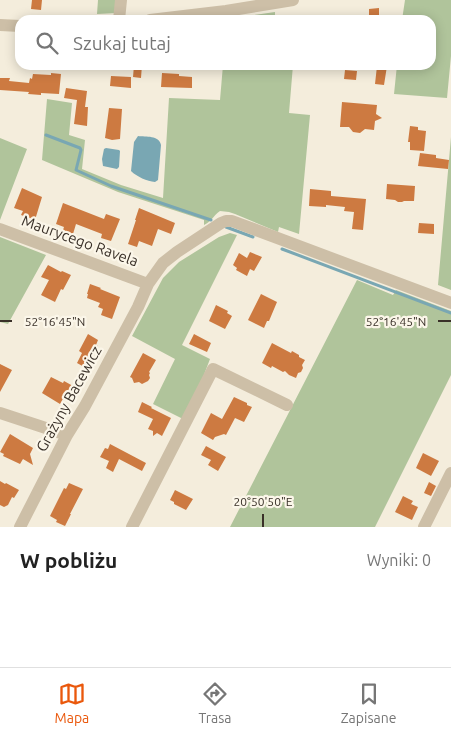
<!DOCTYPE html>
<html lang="pl">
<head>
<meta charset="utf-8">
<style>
	:root { --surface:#fff; --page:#f6f6f6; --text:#222; --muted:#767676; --line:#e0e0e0; --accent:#ea580c }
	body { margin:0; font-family:Ubuntu,sans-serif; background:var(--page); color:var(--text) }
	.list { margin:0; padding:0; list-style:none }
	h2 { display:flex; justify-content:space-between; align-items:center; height:65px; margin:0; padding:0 20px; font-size:21px }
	h2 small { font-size:16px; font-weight:400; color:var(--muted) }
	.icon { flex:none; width:28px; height:28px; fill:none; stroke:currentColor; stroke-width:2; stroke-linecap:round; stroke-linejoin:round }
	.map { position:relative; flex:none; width:451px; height:527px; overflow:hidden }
	.search { position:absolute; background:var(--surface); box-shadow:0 2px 12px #0003; left:15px; right:15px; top:15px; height:55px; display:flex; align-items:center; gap:12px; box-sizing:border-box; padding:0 18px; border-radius:15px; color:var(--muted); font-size:19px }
	.sheet { height:140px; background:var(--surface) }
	nav { display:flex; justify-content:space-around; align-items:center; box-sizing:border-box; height:70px; border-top:1px solid var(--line); background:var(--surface); font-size:14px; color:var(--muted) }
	nav a { display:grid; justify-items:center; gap:2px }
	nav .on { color:var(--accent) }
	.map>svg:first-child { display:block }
	.green { fill:#b0c49b }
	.water { fill:#79a7b3 }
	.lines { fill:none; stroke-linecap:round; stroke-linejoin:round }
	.stream { stroke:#79a7b3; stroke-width:3 }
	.building { fill:#cd7a41 }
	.minor { stroke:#cdbfa7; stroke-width:12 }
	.ticks { fill:none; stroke:#393028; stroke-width:2 }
	.labels { text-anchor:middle; stroke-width:4.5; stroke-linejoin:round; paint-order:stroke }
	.street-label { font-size:15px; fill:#393028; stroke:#fbf6e9 }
	.ticks-label { font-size:12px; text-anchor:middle; fill:#393028; stroke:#fbf6e9; stroke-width:4.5; stroke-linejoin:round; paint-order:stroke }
</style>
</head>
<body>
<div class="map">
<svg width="451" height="527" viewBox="0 0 451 527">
	<rect width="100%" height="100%" fill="#f4eddc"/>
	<path class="green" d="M98,0h20l-1,13 -20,1z
		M405,0h46v56l-4,42 -53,-4 3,-29h34v-45h-29z
		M275,12v8h-48v-1z
		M223,65h70l-4,48 21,2 -11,119 -20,-7 -1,5 -43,-18 -6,-2 -9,-1c-7,5 -7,9 -16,14v-5l-86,-28 -76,-32 5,-61 25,4 -3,32 16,5 -3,29 39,16 42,13 6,-100 51,2z
		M451,137v153l-13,-5z
		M0,138l27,11 -27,71z
		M230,233l7,2 -55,110 28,14 -8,21 -19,39 -30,-15 22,-45 -43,-23 31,-58 16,-16 40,-25z
		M0,237l46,18 -38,69 -8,-2z
		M357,280l36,15 3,-5 55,21v64l-76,152h-145z"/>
	<path class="water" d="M138,136c8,1 21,-1 23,9l-3,35 -3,2c-8,-1 -18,-5 -24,-11l3,-29z
		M106,148l13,2 1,1 -1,16 -2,2 -14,-3 -1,-7 2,-10z"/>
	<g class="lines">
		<path class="stream" d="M46,135l34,13 1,2 -5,20 35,16 100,34
			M226,227l27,10
			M282,249l169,64"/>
	</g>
	<path class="building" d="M32,0h10l-1,10 -10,-1z
		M379,8v11h-10v-10z
		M134,65h8l-1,13 -8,-1z
		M377,66h10l-3,19 -9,-1z
		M345,70l12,1 -1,9 -12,-1z
		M51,73l10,1 -2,20 -18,-1v2l-13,-1 1,-2 -29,-2v-12h10l-1,3 20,2 1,-5 2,1 1,-5 18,1z
		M162,73l17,1v2l13,1v11l-31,-1z
		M111,76l20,1v11l-21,-2z
		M66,88l21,3 -2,16h3l-1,19 -13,-2 3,-24 -13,-2z
		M342,102l35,3 -1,9 6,4 -7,3 -1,9 -9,-1 -5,4 -7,-1 -4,-5h-9z
		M109,108l13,1 -2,30 -8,1 -7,-2z
		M410,126l8,1v3l8,1 -2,20 -14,-1v-8h-2z
		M420,153l16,2v3l13,2 -1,9 -30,-3z
		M387,184l28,2 -1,15h-10l-2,1h-4l-3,-2 -9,-1z
		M22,188l20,9 -7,23 -14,-5 2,-4 -9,-3z
		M310,189l21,2v5l35,3 -3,31 -11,-1 2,-17 -10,-1 1,-4 -19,-2v2l-17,-1z
		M63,203l41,16 2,-5 14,5 -9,22 -10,-3 1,-4 -26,-10 -3,10 -10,-4 1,-3 -8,-3z
		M139,208l36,15 -4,11 -13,-5 -6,17 -13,-5 -2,6 -9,-3 8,-24h-1z
		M419,223l15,1v10l-16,-1z
		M250,252l12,5 -8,14 -4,-2 -3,7 -11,-6 1,-2 -4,-3 6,-12 8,5z
		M48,265l13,7 1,-1 9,4 -8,15 -2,-1 -6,13 -14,-7 8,-15 -8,-3z
		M90,284l11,4 -1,1 20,8 -8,22 -11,-4 2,-6 -5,-2 2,-4 -13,-5 1,-4h-1z
		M261,294l16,8 -8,19h-2l-3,7 -16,-8z
		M216,305l12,6 -1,2 5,3 -7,13 -16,-8z
		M88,334l10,6 -2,5 2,1 -12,22 -9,-5 5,-10 -3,-2z
		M194,334l17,9 -4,9 -18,-8z
		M272,343l19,10 1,-2 7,4v2l6,3 -3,5 1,3 -2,4 -3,1 -2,5 -7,-3 -4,-4 -2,1 -11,-6 -1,2 -9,-5z
		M143,353l13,7 -7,12 1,1 -1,2 1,3 -2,3 -6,3 -3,-2 -5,1 -2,-5 -2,-1z
		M0,364l12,6 -12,22z
		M51,377l12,6 1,-2 9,5 -5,11 -3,-2 -5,9 -18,-11z
		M234,397l13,6v2l5,2 -8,15 -9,-4 -9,17 -2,-1 -9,3 -2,3 -12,-7 10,-20 11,6z
		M142,402l10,5 -1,1 20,10 -9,18 -5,-3 -4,3v-5l-5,-2 5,-10 -15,-7z
		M10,434l23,14 -3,6 3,11 -10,-6 -3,5 -17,-8 1,-2 -4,-2z
		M110,444l36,19 -4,8 -23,-12 -6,13 -7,-4 3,-7 -9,-4 5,-9 3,1z
		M206,446l20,11 -8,14 -10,-6 3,-5 -10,-5z
		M423,453l16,8 -8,15 -15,-8z
		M0,481l5,3 1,-1 13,7 -5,8 -2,-1 -4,8 -4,2 -4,-2z
		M429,482l7,4 -5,10 -7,-3z
		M69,483l14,6 -13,25h1l-6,12 -9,-4 1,-2 -7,-4 14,-28 2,1z
		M175,490l18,9 -7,11 -12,-6v-2l-4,-2z
		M403,496l10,5 -2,3 7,3 -6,13 -17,-8z"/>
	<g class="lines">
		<path class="minor" d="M119,20l2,-20
			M150,20l76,-9 67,-11
			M0,25l20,1
			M0,229l148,55
			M0,413l67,22
			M20,527l47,-92 18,-29 53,-99 10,-23 15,-21 14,-11 44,-29 5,-2h6l219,82
			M132,527l81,-158 74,36
			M424,527l27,-54"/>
	</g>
	<path class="ticks" d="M0,321h12M438,321h13M263,514v13"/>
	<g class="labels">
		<g class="street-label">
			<text transform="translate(80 241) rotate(20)" y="5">Maurycego Ravela</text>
			<text transform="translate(69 399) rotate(-61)" y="5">Grażyny Bacewicz</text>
		</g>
	</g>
	<g class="ticks-label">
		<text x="55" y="326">52°16'45"N</text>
		<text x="396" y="326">52°16'45"N</text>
		<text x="263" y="506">20°50'50"E</text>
	</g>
</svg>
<div class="search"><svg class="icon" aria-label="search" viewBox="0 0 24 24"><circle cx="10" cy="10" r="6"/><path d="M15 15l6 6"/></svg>Szukaj tutaj</div>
</div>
<section class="sheet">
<h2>W pobliżu<small>Wyniki: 0</small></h2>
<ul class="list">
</ul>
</section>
<nav>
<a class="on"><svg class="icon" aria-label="map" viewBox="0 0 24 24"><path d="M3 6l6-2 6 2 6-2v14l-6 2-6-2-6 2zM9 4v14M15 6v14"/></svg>Mapa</a>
<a><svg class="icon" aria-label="directions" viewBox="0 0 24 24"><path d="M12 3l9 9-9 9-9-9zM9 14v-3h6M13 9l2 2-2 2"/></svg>Trasa</a>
<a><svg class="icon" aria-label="saved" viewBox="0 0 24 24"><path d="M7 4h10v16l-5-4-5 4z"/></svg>Zapisane</a>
</nav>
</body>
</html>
